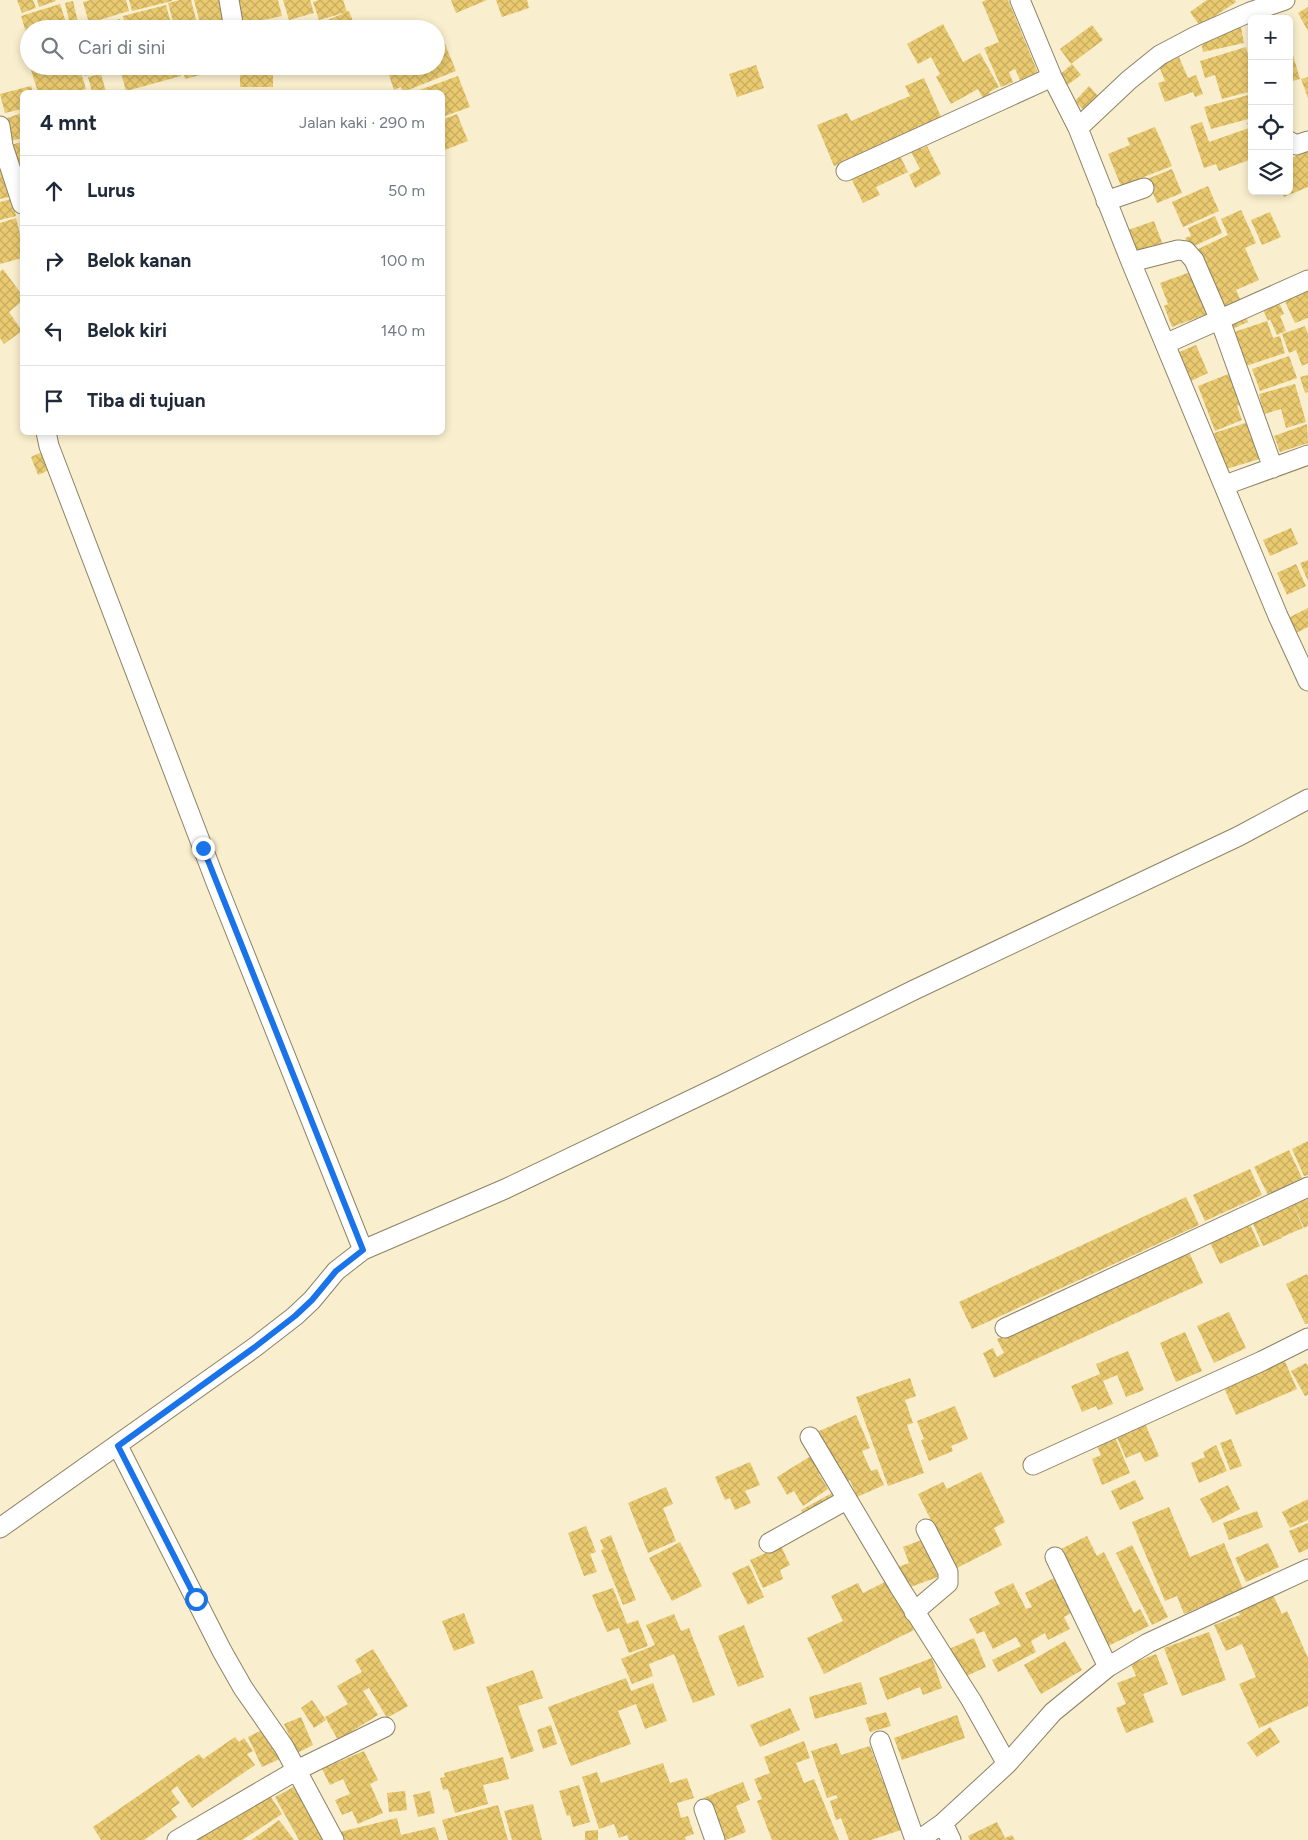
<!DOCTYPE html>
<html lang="id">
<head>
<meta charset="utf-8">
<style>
	:root { --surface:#fff; --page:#f6f6f7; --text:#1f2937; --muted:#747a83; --line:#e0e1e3 }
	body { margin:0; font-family:Figtree,sans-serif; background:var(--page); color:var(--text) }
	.controls { position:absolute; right:15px; top:15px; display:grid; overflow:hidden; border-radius:8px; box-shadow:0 2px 8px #0003 }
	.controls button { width:45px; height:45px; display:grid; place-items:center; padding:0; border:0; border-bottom:1px solid var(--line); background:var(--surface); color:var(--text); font:25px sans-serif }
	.stop { position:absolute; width:15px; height:15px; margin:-11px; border:4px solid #1a73e8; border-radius:50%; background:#fff }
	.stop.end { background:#1a73e8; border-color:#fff; box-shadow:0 1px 5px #0008 }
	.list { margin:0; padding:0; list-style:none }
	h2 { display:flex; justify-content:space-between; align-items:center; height:65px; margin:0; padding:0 20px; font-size:21px }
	h2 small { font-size:16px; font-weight:400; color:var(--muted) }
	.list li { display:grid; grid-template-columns:32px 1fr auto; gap:15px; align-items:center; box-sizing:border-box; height:70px; padding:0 20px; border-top:1px solid var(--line) }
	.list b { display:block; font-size:19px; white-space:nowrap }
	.list em { font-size:16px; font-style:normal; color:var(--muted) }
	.icon { flex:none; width:28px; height:28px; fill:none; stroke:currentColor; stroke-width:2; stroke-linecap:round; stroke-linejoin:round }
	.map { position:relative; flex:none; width:1308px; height:1840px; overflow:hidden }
	.search { position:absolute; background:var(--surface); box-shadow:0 2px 8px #0003; left:20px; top:20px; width:425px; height:55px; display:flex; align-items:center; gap:12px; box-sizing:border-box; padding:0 18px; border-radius:28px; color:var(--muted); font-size:19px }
	.panel { position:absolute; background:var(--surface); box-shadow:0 2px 8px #0003; left:20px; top:90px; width:425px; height:345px; border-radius:8px }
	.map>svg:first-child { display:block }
	.building { fill:url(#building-cross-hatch) }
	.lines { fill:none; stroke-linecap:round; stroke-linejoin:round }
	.street-casing { stroke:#8c8265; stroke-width:21 }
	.street { stroke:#fff; stroke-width:19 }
	.route { stroke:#1a73e8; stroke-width:6 }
</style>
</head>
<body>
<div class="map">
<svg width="1308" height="1840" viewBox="0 0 1308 1840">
	<defs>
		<pattern id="building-cross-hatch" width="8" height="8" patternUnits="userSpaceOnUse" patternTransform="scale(1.25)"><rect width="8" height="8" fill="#e9ca70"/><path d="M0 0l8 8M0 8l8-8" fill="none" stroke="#c8ad60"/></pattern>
	</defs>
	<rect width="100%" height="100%" fill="#f9eecd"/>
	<path class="building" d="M17,0h16l3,8 -14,5z
		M37,0h18l1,1 -17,6z
		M91,0h35l3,11 -40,12 -6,-21z
		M129,0h43v1l-40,10z
		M180,0h11l7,27 -8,2h-15l-7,-26z
		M194,0h28l6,21 -27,6z
		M234,0h44l4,16 -42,9z
		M283,0h27l4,13 -25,7z
		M319,0h24l4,12 -28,8 -6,-18z
		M451,0h36l-31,13z
		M496,0h31l2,8 -27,9z
		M986,0h22l30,73 -18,7 -5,-11 -6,3 4,10 -12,5 -17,-39 15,-6 -17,-40z
		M1207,0h28l1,2 -36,24 -10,-14z
		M73,1l5,21 -8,2 -5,-21z
		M60,4l8,25h-39l-1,10 -7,-23z
		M166,5l4,15 -34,9h-10l-3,-13z
		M1308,7v24l-10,-18z
		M349,11l7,18h-38l-2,-4z
		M120,19l3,10h-37v-1z
		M280,20l2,9h-37v-1z
		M943,24l20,38 17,-9 19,34 -10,5 2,4 -7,4 -6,-11 -27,15 -15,-27 4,-3 -9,-17 -13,7 -11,-20z
		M1092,25l11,15 -32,24 -11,-15z
		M1241,27l3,16 -41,9 -3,-16z
		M443,39l13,32 -53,21 -2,-5 -7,3 -5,-15 6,-2 -2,-5 6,-2h37v-24z
		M1289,42l11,37 -11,3z
		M1246,47l6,22v22l-30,8 -7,-24 -10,3 -5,-17z
		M1179,57l9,21 8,-3 7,19 -8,3 -2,-5 -28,10 -7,-19 7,-2 -6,-15z
		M1072,64l9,11 -15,11 -8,-10z
		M756,65l8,23 -27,9 -8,-23z
		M43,66h36l7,23 -10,3h-38l-7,-22z
		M82,66h12l1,7 -10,3z
		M132,66h46l3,10 -55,15 -6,-22z
		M182,66h49v1l-46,12z
		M240,66h33v21h-33z
		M101,74l5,18h-14l-4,-15z
		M458,76l12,31 -28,10v-25h-28z
		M1308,77v21l-7,-19z
		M924,78l18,41 -108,47 -17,-41 30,-12 4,8 59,-25 -5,-10z
		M31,86l2,6h-11v17l-17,4 -5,-19z
		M1089,86l11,12 -14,15 -11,-12z
		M1252,94v24l-41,11 -7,-22z
		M22,113v25l-11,3 -7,-22z
		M457,114l11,27 -26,10v-31z
		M1202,122l7,20 40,-14 -2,-5 5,-1v37l-33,12 -3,-7 -12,4 -14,-42z
		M1155,127l17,39 -51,20 -13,-32 22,-9 -3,-7z
		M22,142v21l-6,2 -6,-20z
		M918,143l3,6 6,-3 14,28 -26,14 -6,-13 11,-6 -11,-21z
		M1308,151v36l-24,10 -3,-6h8v-32z
		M899,154l9,18 -32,15 4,8 -17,8 -13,-27z
		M0,165h2l7,32 -9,2z
		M1172,169l10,24 -25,10 -10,-24z
		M1208,186l11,25 -36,16 -11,-25z
		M11,199l5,17 -16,4v-18z
		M1241,210l15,33 -11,5 14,32 -23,10 6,13 -18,8 -28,-61 32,-15 -7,-16z
		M1270,212l11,25 -19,8 -11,-25z
		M1215,216l7,17 -32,15 -5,-10 6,-2 -3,-8z
		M16,218l6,24v16l-22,6v-41z
		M1154,221l10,27 -30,11 -6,-29z
		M3,269l19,26v6l-13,11 13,19 -18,13 -4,-6v-66z
		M1193,271l20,41 -41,15 -8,-21 4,-2 -8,-21z
		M1308,286v32l-13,5 -12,-26z
		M1278,300l6,14 -4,2 6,15 -9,4 -7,-16 -2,2 -6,-14z
		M1244,311l4,11 -18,8 -5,-11z
		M1267,321l6,17 7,-2 5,17 -42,14 -12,-34z
		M1305,326l3,8v29l-6,3 -6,-16 -7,3 -7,-19z
		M1196,345l12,28 -19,9 -12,-29z
		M1289,356l8,22 -37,13 -8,-22z
		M1231,373l12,31 -6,2 5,14 -27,11 -17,-45z
		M1308,375v17l-3,1 -5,-16z
		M1295,384l11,38 -20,6 -5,-19 -17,5 -5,-20z
		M1255,420l11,37 -40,12 -12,-36z
		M1307,424l1,19 -28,9 -6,-16z
		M42,452l7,18 -11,5 -7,-18z
		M1291,528l7,16 -28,12 -7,-16z
		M1308,560v21l-8,-18z
		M1296,564l10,22 -19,9 -10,-22z
		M1308,608v19l-12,6 -8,-15z
		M1308,1141v34l-4,1 -12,-27z
		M1289,1150l13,28 -34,17 -14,-28z
		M1250,1169l12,26 -57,26 -12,-26z
		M1308,1191v35l-4,2 -13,-29z
		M1186,1197l13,28 -227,104 -13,-27z
		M1291,1199l12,29 -21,9 -3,-7 3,8 -19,8 -13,-29z
		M1247,1218l13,28 -40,18 -13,-28z
		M1189,1252l14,31 -209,95 -11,-25 10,-5 4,9 7,-4 -7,-14z
		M1307,1274l1,3v46l-3,1 -19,-40z
		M1229,1312l17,36 -32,15 -17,-37z
		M1185,1332l17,39 -26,11 -16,-39z
		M1128,1351l16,39 -18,7 -9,-22 -14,6 10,23 -15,6 -2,-4 -14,6 -11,-26 29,-12 -4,-10z
		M1283,1357l14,32 -61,26 -14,-32z
		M1306,1363l2,3v29l-3,1 -14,-25z
		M910,1378l6,18 -11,4 8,23 -6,2 17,48 -36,13 -32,-89z
		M955,1406l13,33 -17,7 2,5 -24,10 -8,-21 3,-1 -7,-18z
		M856,1415l14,33 -8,3 9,20 6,-2 7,16 -27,12 -7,-17 -8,4 -23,-53z
		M1144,1421l15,35 -14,6 -5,-10 -14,6 -11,-25z
		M1115,1437l15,36 -28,12 -10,-26 9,-4 -7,-17z
		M1231,1439l11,27 -12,4 -10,-27z
		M1216,1445l11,26 -28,12 -8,-20 14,-6 -2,-5z
		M814,1454l11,17 -6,3 9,15 -25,17 -9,-15 -7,4 -10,-18z
		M750,1462l10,23 -15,6 6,12 -16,7 -5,-12 -5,2 -10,-23z
		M981,1472l24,50 -11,6 8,17 -47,24 -37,-75 25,-12 4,7z
		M1135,1480l9,19 -24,11 -9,-19z
		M1228,1485l12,24 -27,14 -13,-24z
		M666,1487l7,17 -10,4 13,33 -28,12 -20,-50z
		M832,1493l4,7 -30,18 -5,-8z
		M1308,1499v21l-18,8 -8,-16z
		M1169,1507l21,50 34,-14 19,46 -59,25 -7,-18 -12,5 -33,-79z
		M1257,1511l6,16 -34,13 -6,-17z
		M1308,1523v26l-9,4 -10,-22z
		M586,1526l10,26 -6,2 7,18 -13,4 -16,-43z
		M611,1535l25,65 -13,5 -22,-55 3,-1 -4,-9z
		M1087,1536l10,20 7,-4 30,61 6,-4 9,17 -45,22 -47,-97z
		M924,1539l14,38 -33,12 -7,-22 11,-4 -6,-16z
		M680,1542l22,44 -30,15 -23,-43z
		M1268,1543l11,24 -33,15 -11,-24z
		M1132,1545l36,72 -16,8 -36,-72z
		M781,1546l9,19 -10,5 3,9 -20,9 -13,-28z
		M749,1565l15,32 -16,8 -16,-32z
		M1054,1578l17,35 -7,4 6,12 -22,11 -3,-7 -14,8 5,11 -38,20 -6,-12 29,-14 -5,-9 -23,12 -9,-18 -7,3 -8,-15 31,-15 -6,-12 19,-9 13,26 6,-2 -7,-14z
		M889,1580l25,50 -90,44 -17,-36 36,-17 -12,-25 27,-13 5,10z
		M613,1588l14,36 11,-4 10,26 -19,7 -10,-25 -12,4 -15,-37z
		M1273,1595l9,19 5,-3 21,47v48l-49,22 -20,-44 17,-7 -14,-33 -16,7 -12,-26 26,-10 -2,-4z
		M464,1613l11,30 -21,8 -12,-30z
		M674,1614l7,17 8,-3 26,67 -22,8 -19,-49 -25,10 4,12 -21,8 -11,-25 34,-14 -9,-20z
		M744,1625l20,52 -26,10 -20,-51z
		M1209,1632l17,48 -44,16 -18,-48z
		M974,1638l12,29 -26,12 -13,-29z
		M1065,1641l17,29 -41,24 -17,-29z
		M373,1649l35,57 -21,12 -18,-30 -6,3 15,24 -40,25 -13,-23 23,-13 -11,-18 25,-14 -7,-12z
		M1156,1654l12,30 -25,10 11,28 -28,11 -10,-25 10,-4 -9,-21 19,-7 -5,-12z
		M932,1658l10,30 -19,7 -3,-8 -33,13 -8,-22z
		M533,1670l10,28 -25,8 16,45 -23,8 -25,-72z
		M626,1678l5,13 22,-8 14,38 -22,8 -9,-25 -18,7 13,33 -60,22 -23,-59z
		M861,1682l6,22 -52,15 -6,-22z
		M312,1700l14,20 -12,8 -13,-20z
		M790,1708l10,22 -40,17 -10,-22z
		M886,1712l5,14 -21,6 -5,-14z
		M957,1715l8,23 -63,22 -8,-22z
		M301,1717l12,28 -16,8 -13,-29z
		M551,1725l6,19 -14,5 -6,-19z
		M268,1727l14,31 -20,9 -14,-30z
		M1270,1727l10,15 -23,15 -10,-14z
		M235,1737l4,5 5,-4 9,13 -6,3 8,11 -63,43 -15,-22 -6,5 9,12 -9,6 6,8 -33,23h-43l-8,-13 106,-73 4,5z
		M804,1741l6,17 -14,5 8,20 10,-4 25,61h-67l-15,-39 5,-2 -8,-20 16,-6 -6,-16z
		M837,1743l4,12 29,-9 13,36 5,-1 16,48 -33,11h-22l-8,-22 -5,2 -6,-19 8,-3 -2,-3 -9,3 -16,-47z
		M364,1751l14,29 -8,4 13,29 -25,11 -6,-13 -10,4 -7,-15 15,-6 -7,-15 -13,6 -8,-16z
		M503,1757l6,22 -26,6 5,19 -33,9 -7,-24 -5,1 -3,-12 5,-1 -1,-4z
		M663,1763l7,20 17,-5 7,20 -17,5 4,15 7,-2 6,18 -9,3 1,3h-57l-2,-5 -8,3 -5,-14 -15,5 -17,-52 15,-5 4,11z
		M743,1782l7,18 -14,6 10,26 -20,8h-6l-17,-42z
		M301,1783l23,57h-25l-24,-43z
		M579,1785l11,37 -17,5 -3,-12 -3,1 -8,-25z
		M267,1791l15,23 -40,26h-50z
		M405,1791l2,19 -18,2 -2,-19z
		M430,1791l5,22 -17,4 -5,-22z
		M533,1804l9,36h-30l-8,-29z
		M498,1805l10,35h-60l-6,-20z
		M397,1818l4,17 34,-8 4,13h-97l-2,-8z
		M279,1820l15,20h-43l12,-8z
		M997,1822l8,16 7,-3 3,5h-45l-2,-4z
		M598,1830v10h-13v-9z"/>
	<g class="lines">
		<defs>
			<path id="street" d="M229,0l5,29
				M1020,0l32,77 26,51 53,134 147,354 30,65
				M0,126l3,20 19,58
				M1078,128l51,-48 31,-25 36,-19 54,-24 35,-12
				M1289,141l7,4 12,-4
				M846,171l206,-94
				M1106,201l38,-13
				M1131,262l47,-12 8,1 8,9 26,60 53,148
				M1165,344l143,-64
				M46,432l3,14 168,439 146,365
				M1225,485l83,-30
				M1005,1328l303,-141
				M810,1437l90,151 71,112 36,64
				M118,1446l104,205 21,37 41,59 50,93
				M1033,1465l229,-104 46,-23
				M0,1528l255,-181 40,-31 17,-16 24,-29 27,-21 142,-61 219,-105 190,-94 325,-154 69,-37
				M769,1543l77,-43
				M1055,1557l53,110
				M914,1612l34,-29v-11l-22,-43
				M880,1741l35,99
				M704,1809l11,31
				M943,1823l8,17
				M177,1840l120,-70 88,-43
				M919,1840l24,-17 64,-59 46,-52 55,-45 40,-24 160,-74"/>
		</defs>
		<use href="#street" class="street-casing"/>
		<use href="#street" class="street"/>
	</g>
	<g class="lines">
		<path class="route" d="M196,1599l-78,-153 137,-99 40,-31 17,-16 24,-29 27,-21 -160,-402"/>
	</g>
</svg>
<div class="controls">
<button>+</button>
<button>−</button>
<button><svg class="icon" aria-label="locate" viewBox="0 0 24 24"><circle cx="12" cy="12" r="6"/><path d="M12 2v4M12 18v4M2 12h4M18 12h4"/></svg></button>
<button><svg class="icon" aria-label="layers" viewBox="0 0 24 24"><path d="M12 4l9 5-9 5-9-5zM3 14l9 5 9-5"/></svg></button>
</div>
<div class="stop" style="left:196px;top:1599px"></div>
<div class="stop end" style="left:203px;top:848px"></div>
<div class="search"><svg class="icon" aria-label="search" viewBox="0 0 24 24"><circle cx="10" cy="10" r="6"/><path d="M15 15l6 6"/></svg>Cari di sini</div>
<section class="panel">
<h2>4 mnt<small>Jalan kaki · 290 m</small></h2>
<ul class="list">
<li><svg class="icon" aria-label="ahead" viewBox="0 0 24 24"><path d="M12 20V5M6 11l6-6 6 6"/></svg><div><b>Lurus</b></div><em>50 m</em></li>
<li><svg class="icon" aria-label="right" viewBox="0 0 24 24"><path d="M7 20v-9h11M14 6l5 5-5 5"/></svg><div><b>Belok kanan</b></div><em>100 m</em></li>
<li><svg class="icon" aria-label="left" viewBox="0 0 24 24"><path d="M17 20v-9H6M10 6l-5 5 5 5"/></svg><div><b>Belok kiri</b></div><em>140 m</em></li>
<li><svg class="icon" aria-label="arrive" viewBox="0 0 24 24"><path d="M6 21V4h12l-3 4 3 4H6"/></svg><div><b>Tiba di tujuan</b></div></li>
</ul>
</section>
</div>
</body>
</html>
